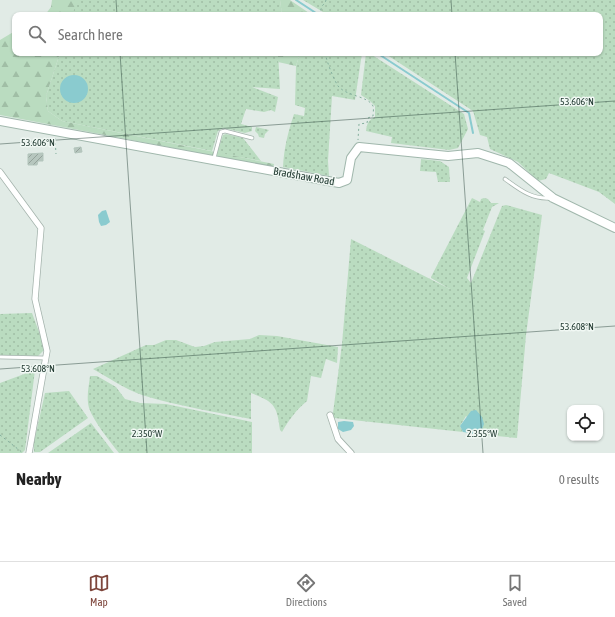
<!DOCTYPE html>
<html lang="en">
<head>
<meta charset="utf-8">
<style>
	:root { --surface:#fff; --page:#f2f2f2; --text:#222; --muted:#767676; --line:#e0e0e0; --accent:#7e463c }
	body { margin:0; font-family:"Asap Condensed",sans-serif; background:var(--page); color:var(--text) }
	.controls { position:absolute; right:12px; bottom:12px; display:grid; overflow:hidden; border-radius:8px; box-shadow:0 1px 3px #0004 }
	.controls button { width:36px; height:36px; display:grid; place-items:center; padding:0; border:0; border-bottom:1px solid var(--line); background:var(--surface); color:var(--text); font:20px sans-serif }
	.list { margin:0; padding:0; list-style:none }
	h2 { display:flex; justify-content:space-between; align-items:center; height:52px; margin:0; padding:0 16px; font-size:17px }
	h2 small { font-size:13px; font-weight:400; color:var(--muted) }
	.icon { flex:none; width:22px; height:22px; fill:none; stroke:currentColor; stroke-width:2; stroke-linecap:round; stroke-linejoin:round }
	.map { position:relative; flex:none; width:615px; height:453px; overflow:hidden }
	.search { position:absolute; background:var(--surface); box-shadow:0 1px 3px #0004; left:12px; right:12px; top:12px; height:44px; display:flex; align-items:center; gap:10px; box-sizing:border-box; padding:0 14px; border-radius:8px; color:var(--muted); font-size:15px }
	.sheet { height:108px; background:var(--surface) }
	nav { display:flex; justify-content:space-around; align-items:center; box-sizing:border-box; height:56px; border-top:1px solid var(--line); background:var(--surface); font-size:11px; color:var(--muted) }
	nav a { display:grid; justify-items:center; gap:2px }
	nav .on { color:var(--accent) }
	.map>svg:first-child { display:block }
	.grass { fill:url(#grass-dots) }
	.forest { fill:url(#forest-firs) }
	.water { fill:#8acbcf }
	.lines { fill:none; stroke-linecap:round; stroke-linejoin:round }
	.stream { stroke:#8acbcf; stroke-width:2 }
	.building { fill:url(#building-hatch); stroke:#b3c5bc }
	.lane-casing { stroke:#a4b3ac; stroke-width:4.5 }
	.street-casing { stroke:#a4b3ac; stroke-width:7 }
	.secondary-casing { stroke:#a0b7ac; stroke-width:10 }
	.path { stroke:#82ae9c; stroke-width:1; stroke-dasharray:2 3; stroke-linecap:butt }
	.lane { stroke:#fff; stroke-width:3 }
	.street { stroke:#fff; stroke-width:5.5 }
	.secondary { stroke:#fff; stroke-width:8 }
	.ticks { fill:none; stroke:#223b32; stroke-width:1; stroke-opacity:0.45 }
	.labels { text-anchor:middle; stroke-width:3; stroke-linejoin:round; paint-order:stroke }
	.street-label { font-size:11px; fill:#223b32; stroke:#f1f8f4 }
	.ticks-label { font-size:10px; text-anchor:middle; fill:#223b32; stroke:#f1f8f4; stroke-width:3; stroke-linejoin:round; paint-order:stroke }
</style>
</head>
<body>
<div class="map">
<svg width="615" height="453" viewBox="0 0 615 453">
	<defs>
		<pattern id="grass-dots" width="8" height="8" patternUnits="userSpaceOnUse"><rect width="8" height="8" fill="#badcc0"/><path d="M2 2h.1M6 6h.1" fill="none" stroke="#a0bea5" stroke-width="1.8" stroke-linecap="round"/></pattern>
		<pattern id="forest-firs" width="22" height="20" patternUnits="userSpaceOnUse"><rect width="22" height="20" fill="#badcc0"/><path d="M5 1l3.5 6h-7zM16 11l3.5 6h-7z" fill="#a0bea5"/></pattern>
		<pattern id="building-hatch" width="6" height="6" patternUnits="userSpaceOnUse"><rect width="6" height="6" fill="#b6c6be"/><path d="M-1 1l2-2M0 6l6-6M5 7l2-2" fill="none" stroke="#94a29b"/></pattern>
	</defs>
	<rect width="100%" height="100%" fill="#e1ebe6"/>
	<path class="grass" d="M76,0h204l2,15h-210z
		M303,0h312v204l-16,-12 -50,-19 -3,6 -8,2 -20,-19 -28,-13 -3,-12 -7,-2 -7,-24 -89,-58h216v-38h-272z
		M60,53h218l2,36 -28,-2 26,10 -3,15 -4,-2 -7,2 -18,-3 -5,15 11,3v4l-7,2 -22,-5 -5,3 -6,20 -150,-30 -14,-10 -2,-15z
		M300,53h62l-7,47 -23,-4 -4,65 1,15 -46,-9c1,-19 5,-35 11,-53l10,2 1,-8 -10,-3 1,-39z
		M366,53h3l95,61 4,15 -10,19 -9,2 -58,-7 1,-6 -26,-6c1,-7 2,-11 9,-14v-11l-5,-5 -9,-6z
		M256,127l13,3 -4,4 -1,4 -5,-1 -1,-3 -3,-3z
		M226,134l17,4 18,23 -44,-8 6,-18z
		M421,159l19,2 9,6 1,15h-12l-2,-10 -16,-1z
		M472,198l8,4 1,-3 3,-1 4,1 3,4h8l-7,4 -9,23 2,1 -18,47 4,5 31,-77 4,-1 36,10 -16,120 -9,103 -42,-4 6,-2 -15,-16 -6,10 3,6 -129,-14 -1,-5 9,-69 9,-105 99,50 -19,-11v-1z
		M32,313l10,27 2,10 -6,6 -38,-1v-41z
		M259,335l18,1 61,11 -1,16 -11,-4 -5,19 -10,-2 -4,25c-11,9 -18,19 -25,31l-2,-2c-3,-24 -5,-28 -29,-37v26c-36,-7 -73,-13 -109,-24 -17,-6 -33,-17 -49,-26l53,-24h8l12,-5h10l19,7 9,-1 11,-4 35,-3z
		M35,370l-10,80 -3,3h-22v-70z
		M90,376h7l19,11 9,12 15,4 26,1 86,18v31h-133c-10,-13 -25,-31 -30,-45 -3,-11 0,-22 1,-32z
		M69,391l19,27 -48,34h-6v-10l11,-49z
		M91,423l23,30h-66z"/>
	<path class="forest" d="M52,0h24l1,2 -5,13h-27l6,-8z
		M280,0h10l22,15h-30z
		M15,31v22h45l-14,43 2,15 14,10 212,43 -1,3 -273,-52v-75z
		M278,53h22l-4,13 -18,-4z"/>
	<path class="water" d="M60 89a14 14 0 1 1 28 0a14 14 0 1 1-28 0Z
		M106,210l4,12 -4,3 -5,1 -2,-4 -1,-7 4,-4z
		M476,410l6,7 2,7 -3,8 -6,2 -12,-2 -3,-6 11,-15z
		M344,421l9,1 1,4 -3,4 -8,2 -5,-3v-7z"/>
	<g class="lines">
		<path class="stream" d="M296,0l23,15
			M377,53l92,60 4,20"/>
	</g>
	<path class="building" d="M81,147l1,5 -7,1 -1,-5z
		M43,153v8h-5l-1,4h-9v-11z"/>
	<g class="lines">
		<defs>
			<path id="lane" d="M214,158l7,-26 4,-1 27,7
				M505,179c14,10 27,21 46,19
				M0,357l45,1"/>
			<path id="street" d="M0,172l41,56 -6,71 12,52 -18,102
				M330,415l8,24 13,14"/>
			<path id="secondary" d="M0,121l339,62 8,-3 4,-22 8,-11 89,9 30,-3 31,10 44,35 62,30"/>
		</defs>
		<use href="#lane" class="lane-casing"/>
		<use href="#street" class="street-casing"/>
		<use href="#secondary" class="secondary-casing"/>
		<path class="path" d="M319,15l3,-9 3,-3 1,-3
			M325,53c2,9 8,25 13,33 8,10 30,10 35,20 1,3 0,7 0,10l-5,2 -1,5 -8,1 -1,16
			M55,138l1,16
			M0,435l23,18"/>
		<use href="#lane" class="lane"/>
		<use href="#street" class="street"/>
		<use href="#secondary" class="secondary"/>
	</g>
	<path class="ticks" d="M116,0l1,15M451,0l1,15M120,53l27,400M455,53l28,400M0,144l615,-43M0,369l615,-43"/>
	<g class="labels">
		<g class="street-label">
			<text transform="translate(304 176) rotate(10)" y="4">Bradshaw Road</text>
		</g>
	</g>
	<g class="ticks-label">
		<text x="577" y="105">53.606°N</text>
		<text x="38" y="146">53.606°N</text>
		<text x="577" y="330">53.608°N</text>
		<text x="38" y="372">53.608°N</text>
		<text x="147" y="437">2.350°W</text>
		<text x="482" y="437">2.355°W</text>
	</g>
</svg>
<div class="controls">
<button><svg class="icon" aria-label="locate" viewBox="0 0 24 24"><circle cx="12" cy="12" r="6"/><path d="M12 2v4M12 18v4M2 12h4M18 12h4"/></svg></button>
</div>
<div class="search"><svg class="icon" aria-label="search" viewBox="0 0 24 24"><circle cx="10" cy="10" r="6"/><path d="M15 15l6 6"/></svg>Search here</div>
</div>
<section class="sheet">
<h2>Nearby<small>0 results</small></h2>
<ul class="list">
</ul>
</section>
<nav>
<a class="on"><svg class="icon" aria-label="map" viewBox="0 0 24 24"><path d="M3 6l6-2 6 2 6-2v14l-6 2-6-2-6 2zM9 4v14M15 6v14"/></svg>Map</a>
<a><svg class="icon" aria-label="directions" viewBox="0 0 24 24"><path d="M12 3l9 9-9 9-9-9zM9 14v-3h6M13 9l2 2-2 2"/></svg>Directions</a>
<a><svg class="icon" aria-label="saved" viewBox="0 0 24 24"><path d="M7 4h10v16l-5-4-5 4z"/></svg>Saved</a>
</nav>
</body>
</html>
